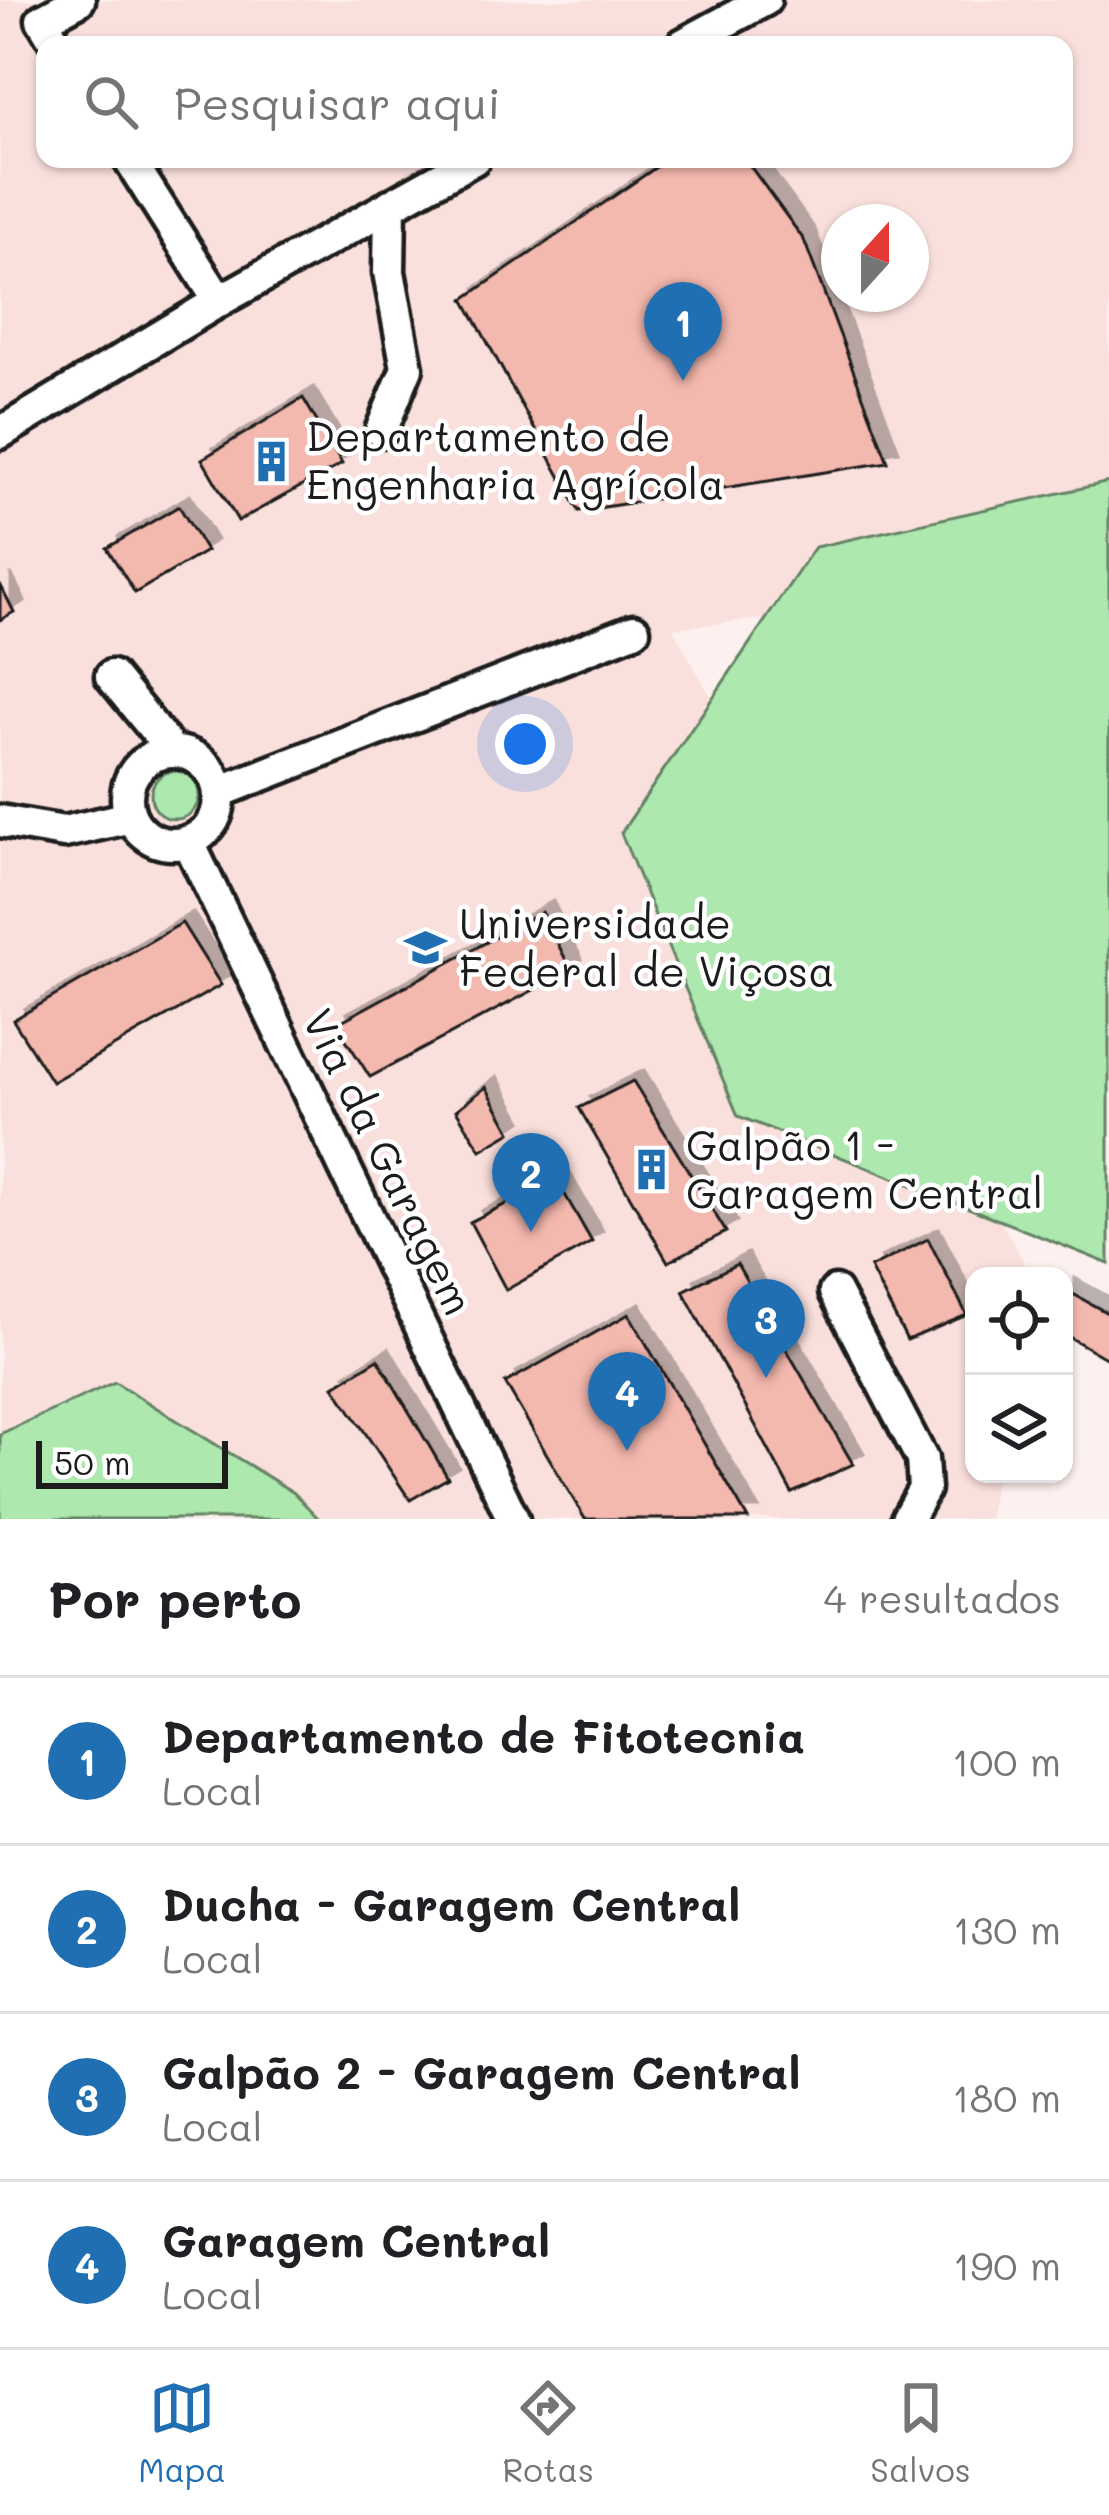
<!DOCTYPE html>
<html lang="pt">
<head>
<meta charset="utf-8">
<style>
	:root { --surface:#fff; --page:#f2f2f2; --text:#202124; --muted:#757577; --line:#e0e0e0; --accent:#1f6fb2 }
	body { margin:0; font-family:Mali,sans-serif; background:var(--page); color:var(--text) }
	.controls { position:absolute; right:36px; bottom:36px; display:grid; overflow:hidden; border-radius:24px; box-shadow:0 3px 9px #0004 }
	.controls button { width:108px; height:108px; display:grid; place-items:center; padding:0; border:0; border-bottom:3px solid var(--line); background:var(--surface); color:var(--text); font:60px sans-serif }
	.compass { position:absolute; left:821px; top:204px; width:108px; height:108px; border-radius:50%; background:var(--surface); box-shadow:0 3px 9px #0004; rotate:21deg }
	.scale { position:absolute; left:36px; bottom:30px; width:192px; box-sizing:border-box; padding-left:12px; border:6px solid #1c1c1c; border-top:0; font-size:33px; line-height:42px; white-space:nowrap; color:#1c1c1c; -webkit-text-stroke:9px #fff; paint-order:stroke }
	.you { position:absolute; left:525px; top:744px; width:42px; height:42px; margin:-30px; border:9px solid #fff; border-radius:50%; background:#1a73e8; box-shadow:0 0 0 18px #1a73e833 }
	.badge { display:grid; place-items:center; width:78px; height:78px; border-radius:50%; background:var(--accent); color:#fff; font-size:39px; font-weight:700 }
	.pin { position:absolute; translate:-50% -99px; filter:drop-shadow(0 3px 6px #0008) }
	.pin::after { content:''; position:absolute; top:63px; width:42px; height:36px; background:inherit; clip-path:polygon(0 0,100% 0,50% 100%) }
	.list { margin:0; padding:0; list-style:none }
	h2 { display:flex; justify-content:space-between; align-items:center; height:156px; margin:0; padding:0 48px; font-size:51px }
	h2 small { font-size:39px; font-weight:400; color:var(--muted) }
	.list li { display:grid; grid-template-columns:78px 1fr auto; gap:36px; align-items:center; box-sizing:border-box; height:168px; padding:0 48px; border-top:3px solid var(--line) }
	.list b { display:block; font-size:45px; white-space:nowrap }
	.list p { margin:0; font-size:39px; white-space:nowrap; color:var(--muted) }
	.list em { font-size:39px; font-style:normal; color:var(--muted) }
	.icon { flex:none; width:66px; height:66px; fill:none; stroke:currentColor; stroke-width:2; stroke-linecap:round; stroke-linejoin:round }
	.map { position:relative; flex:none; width:1109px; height:1519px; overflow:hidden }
	.search { position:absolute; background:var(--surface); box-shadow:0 3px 9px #0004; left:36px; right:36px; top:36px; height:132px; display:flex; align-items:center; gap:30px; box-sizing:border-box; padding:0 42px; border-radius:24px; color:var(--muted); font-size:45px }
	.sheet { height:828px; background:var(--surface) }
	nav { display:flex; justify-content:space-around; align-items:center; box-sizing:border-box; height:168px; border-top:3px solid var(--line); background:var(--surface); font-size:33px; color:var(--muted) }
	nav a { display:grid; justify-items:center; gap:6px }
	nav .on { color:var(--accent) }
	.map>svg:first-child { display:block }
	.built { fill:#fae0dc; fill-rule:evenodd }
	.green { fill:#ade8ae; stroke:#648265; stroke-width:3 }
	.building { fill:#f3b8ae; stroke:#1c1c1c; stroke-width:3; filter:url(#shadow) }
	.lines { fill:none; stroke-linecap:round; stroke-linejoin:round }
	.minor-casing { stroke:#1c1c1c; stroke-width:39 }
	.minor { stroke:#fff; stroke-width:30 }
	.labels { text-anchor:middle; stroke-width:9; stroke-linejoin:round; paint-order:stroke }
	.poi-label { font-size:42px; fill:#1c1c1c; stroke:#fff; text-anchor:start }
	.street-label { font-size:42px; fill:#1c1c1c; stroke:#fff }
</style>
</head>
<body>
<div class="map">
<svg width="1109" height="1519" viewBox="0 0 1109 1519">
	<defs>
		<filter id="shadow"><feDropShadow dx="11" dy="-11" stdDeviation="0" flood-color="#0004"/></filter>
	</defs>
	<rect width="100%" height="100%" fill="#fdf1ef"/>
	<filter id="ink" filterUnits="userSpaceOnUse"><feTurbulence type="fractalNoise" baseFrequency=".00833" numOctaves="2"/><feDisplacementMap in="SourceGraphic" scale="24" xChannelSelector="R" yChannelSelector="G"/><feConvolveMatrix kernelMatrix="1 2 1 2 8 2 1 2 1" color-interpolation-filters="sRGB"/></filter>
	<g filter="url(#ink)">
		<path class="built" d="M0,0h1109v585l-436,43 354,640 -1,8h-52v198h22l-7,45h-989zM45,45h1019v114h-1019zM839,222h72v72h-72z"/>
		<path class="green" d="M1109,482v782l-371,-148 -117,-283 194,-286z
			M151 795a24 24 0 1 1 48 0a24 24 0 1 1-48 0Z
			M115,1382l179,111 25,26h-319v-85z"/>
		<path class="building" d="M668,159h77l59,81 84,222 -309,49 -115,-212z
			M303,398l39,66 -104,57 -36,-62z
			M179,506l27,45 -71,42 -28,-45z
			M0,584l14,28 -14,8z
			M542,912l29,58 -201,107 -34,-53z
			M182,923l39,62 -169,97 -39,-62z
			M633,1081l93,151 -58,30 -89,-154z
			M486,1087l25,45 -30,18 -25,-40z
			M556,1179l36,63 -86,48 -36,-68z
			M928,1239l39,76 -60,25 -37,-72z
			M737,1264l116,200 -61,29 -109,-202z
			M1064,1289l45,25v46l-45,-26z
			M629,1314l119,205h-163l-80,-136z
			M378,1359l70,119 -38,22 -76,-114z"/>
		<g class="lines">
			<defs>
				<path id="minor" d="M57,45l-15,-25 37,-20
					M682,45l83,-45
					M129,159l90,142
					M381,431l26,-63 -18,-96 1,-67
					M0,433l219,-132 255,-142
					M111,676l62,76
					M127 798a46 46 0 1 1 92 0a46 46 0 1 1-92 0Z
					M219,792l415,-162
					M0,821l64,11 67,-15
					M188,841l325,678
					M835,1292l87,167 2,30 -17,30"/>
			</defs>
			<use href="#minor" class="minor-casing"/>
			<use href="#minor" class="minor"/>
		</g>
	</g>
	<defs>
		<symbol id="building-bare" viewBox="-9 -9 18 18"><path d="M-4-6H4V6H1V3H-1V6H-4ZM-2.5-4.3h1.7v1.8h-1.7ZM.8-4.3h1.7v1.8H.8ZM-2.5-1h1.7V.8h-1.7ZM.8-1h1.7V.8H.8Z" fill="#1f6fb2" stroke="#fff" stroke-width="2.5" paint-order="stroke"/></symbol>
		<symbol id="university-bare" viewBox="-9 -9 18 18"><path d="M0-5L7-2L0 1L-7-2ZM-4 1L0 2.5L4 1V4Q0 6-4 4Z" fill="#1f6fb2" stroke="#fff" stroke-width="2.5" paint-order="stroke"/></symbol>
	</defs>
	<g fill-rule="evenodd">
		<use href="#building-bare" x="242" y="432" width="59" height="59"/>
		<use href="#university-bare" x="396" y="918" width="59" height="59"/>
		<use href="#building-bare" x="622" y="1140" width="59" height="59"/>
	</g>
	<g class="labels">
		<g class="poi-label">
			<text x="306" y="452">Departamento de<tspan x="306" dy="48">Engenharia Agrícola</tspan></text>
			<text x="459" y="939">Universidade<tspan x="459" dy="48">Federal de Viçosa</tspan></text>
			<text x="686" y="1161">Galpão 1 -<tspan x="686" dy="48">Garagem Central</tspan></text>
		</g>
		<g class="street-label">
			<text transform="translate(388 1162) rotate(64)" y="15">Via da Garagem</text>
		</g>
	</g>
</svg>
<div class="controls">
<button><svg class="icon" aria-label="locate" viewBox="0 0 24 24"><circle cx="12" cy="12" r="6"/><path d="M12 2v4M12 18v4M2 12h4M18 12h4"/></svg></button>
<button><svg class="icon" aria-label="layers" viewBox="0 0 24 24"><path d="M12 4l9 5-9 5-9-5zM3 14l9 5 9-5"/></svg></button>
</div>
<svg class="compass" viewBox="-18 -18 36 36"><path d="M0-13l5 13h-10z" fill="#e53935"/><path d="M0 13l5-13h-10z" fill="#757577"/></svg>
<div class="scale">50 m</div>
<div class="you"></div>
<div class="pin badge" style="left:683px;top:381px">1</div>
<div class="pin badge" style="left:531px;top:1232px">2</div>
<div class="pin badge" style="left:766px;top:1378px">3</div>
<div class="pin badge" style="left:627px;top:1451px">4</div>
<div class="search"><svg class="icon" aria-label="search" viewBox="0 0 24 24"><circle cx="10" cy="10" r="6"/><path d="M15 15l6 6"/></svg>Pesquisar aqui</div>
</div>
<section class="sheet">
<h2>Por perto<small>4 resultados</small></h2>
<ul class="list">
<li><span class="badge">1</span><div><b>Departamento de Fitotecnia</b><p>Local</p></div><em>100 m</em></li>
<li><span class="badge">2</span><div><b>Ducha - Garagem Central</b><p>Local</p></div><em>130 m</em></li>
<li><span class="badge">3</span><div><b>Galpão 2 - Garagem Central</b><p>Local</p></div><em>180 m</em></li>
<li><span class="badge">4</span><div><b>Garagem Central</b><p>Local</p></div><em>190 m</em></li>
</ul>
</section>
<nav>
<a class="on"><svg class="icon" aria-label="map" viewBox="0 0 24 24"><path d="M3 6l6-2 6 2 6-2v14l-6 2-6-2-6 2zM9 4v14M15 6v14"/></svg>Mapa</a>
<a><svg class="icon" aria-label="directions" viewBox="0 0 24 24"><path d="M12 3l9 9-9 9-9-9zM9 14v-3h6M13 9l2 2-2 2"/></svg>Rotas</a>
<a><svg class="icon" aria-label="saved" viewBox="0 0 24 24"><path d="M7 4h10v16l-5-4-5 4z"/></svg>Salvos</a>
</nav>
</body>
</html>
